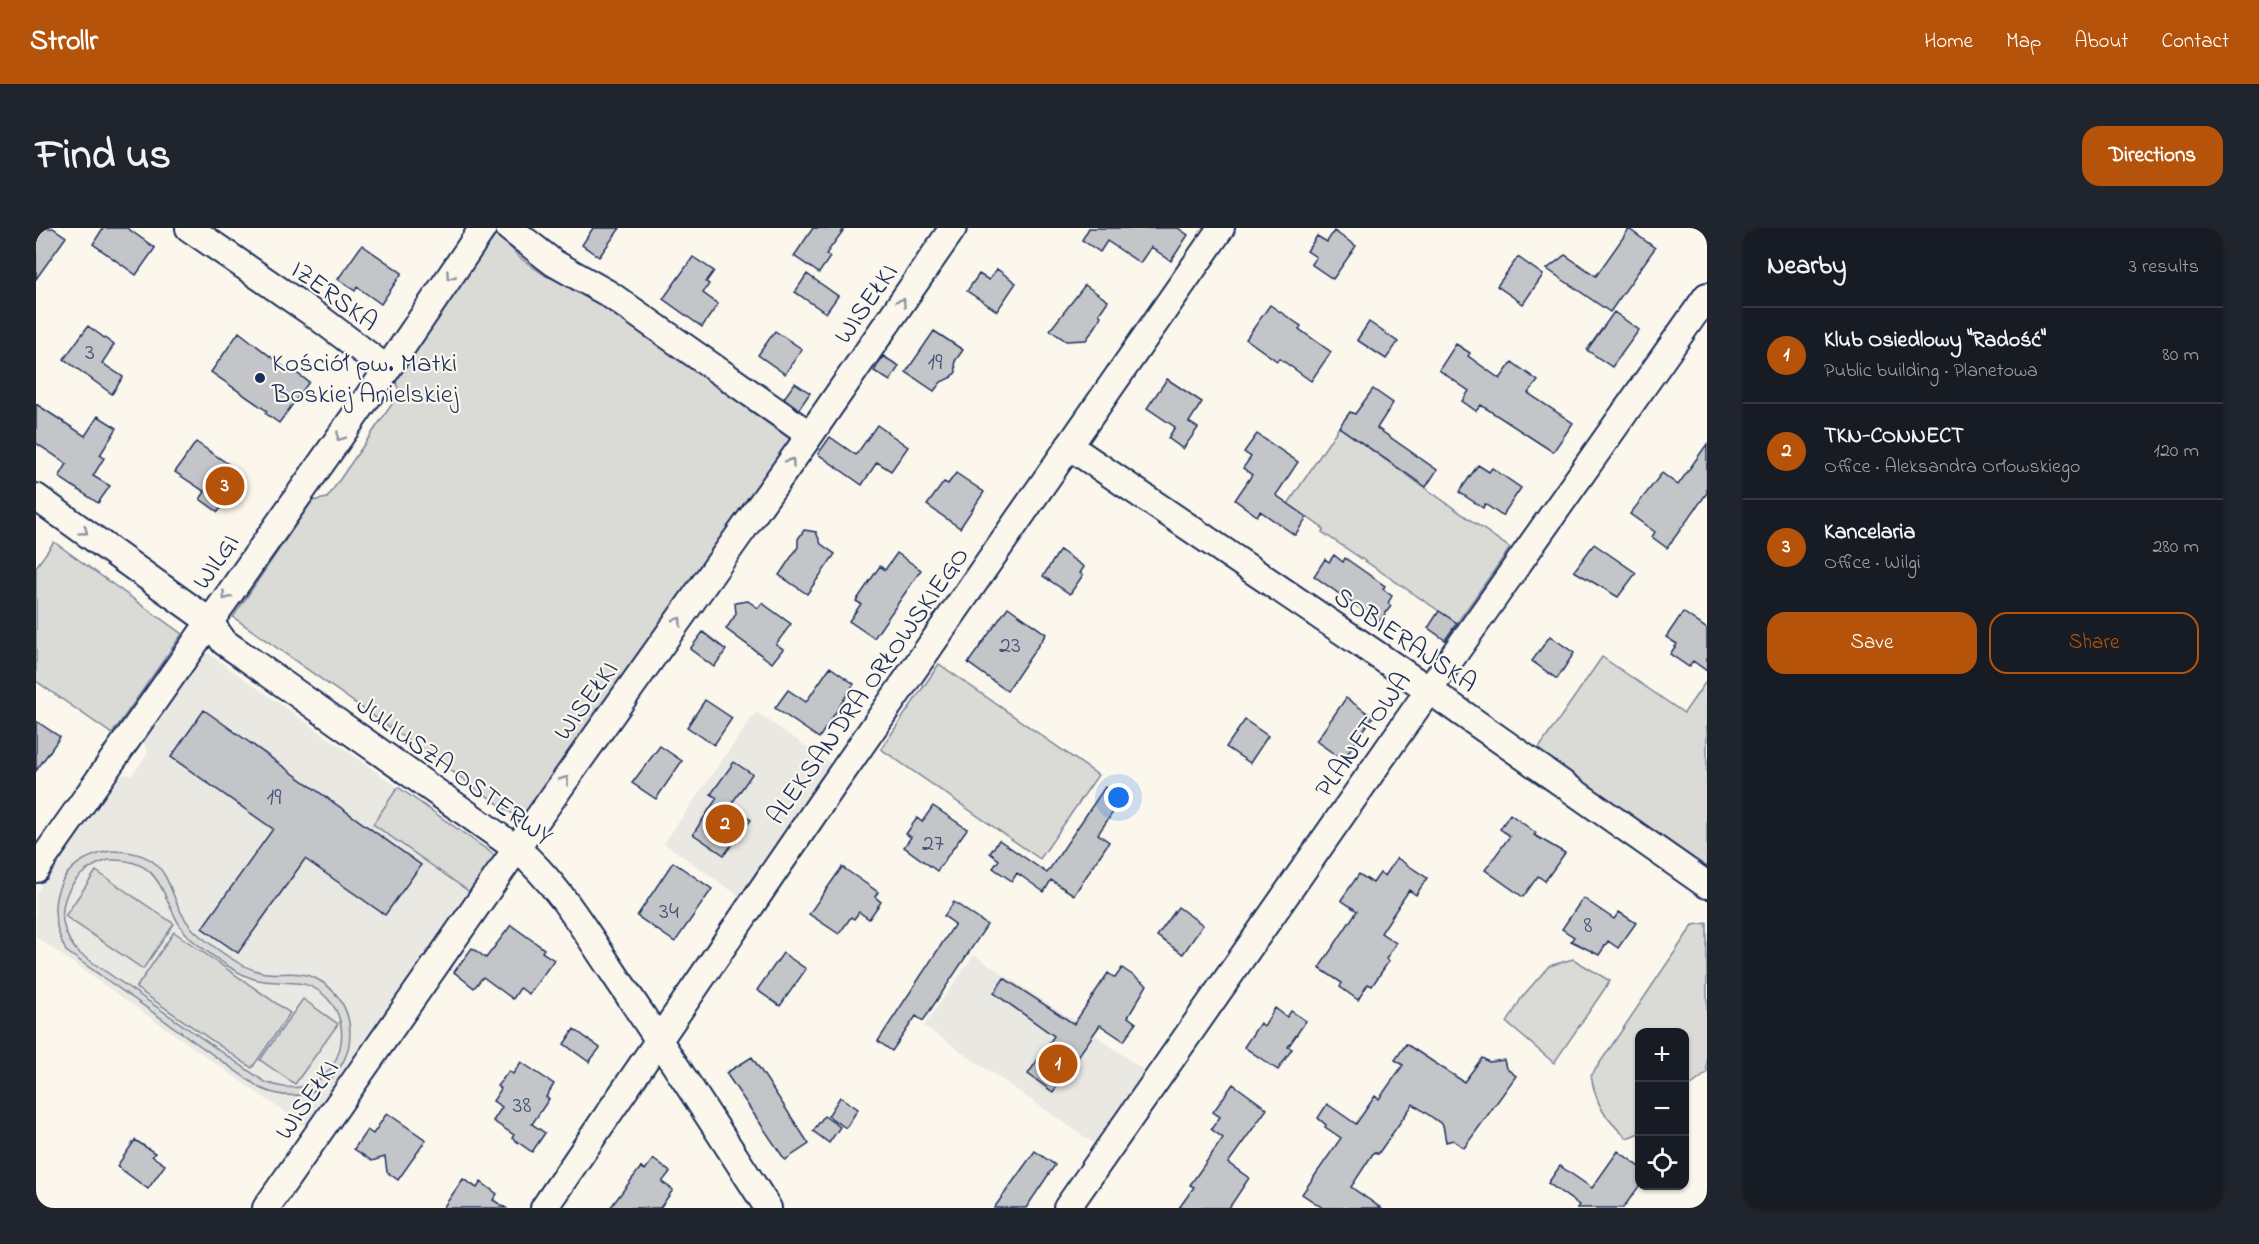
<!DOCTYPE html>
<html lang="en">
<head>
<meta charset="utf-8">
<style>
	:root { --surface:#171b24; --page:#20242c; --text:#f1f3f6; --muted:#9ea1a6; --line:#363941; --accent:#b45309 }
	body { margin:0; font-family:"Indie Flower",sans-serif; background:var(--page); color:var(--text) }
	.controls { position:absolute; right:18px; bottom:18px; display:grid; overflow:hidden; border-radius:12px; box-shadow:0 2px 4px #0004 }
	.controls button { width:54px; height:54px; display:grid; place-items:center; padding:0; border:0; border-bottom:2px solid var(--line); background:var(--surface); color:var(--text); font:30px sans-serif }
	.you { position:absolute; left:1083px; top:570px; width:21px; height:21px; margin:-15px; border:4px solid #fff; border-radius:50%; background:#1a73e8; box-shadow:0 0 0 9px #1a73e833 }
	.badge { display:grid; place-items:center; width:39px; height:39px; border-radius:50%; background:var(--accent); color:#fff; font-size:20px; font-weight:700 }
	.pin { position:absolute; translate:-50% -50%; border:3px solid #fff; box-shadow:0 2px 6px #0006 }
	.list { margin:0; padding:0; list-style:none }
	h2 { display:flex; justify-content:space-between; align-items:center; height:78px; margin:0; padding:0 24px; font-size:26px }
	h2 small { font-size:20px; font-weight:400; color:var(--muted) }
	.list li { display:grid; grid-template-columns:39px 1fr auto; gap:18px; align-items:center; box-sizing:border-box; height:96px; padding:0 24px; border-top:2px solid var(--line) }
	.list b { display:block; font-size:22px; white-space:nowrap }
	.list p { margin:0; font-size:20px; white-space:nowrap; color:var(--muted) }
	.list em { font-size:20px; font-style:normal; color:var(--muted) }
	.actions { display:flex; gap:12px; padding:18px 24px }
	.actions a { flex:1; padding:14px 0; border:2px solid var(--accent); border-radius:18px; text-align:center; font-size:21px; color:var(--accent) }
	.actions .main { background:var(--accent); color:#fff }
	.icon { flex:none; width:33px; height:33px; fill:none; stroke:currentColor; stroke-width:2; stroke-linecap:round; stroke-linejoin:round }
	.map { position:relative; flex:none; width:1671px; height:980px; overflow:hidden; border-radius:18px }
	header { display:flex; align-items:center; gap:36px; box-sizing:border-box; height:84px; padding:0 30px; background:var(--accent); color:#fff }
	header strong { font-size:28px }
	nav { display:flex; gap:33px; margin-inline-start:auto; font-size:21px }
	.intro { display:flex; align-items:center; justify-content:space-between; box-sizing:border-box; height:144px; padding:0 36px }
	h1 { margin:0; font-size:42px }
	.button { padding:15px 27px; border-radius:18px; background:var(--accent); color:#fff; font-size:21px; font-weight:700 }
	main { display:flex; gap:36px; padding:0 36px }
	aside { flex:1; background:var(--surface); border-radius:18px; box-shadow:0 2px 4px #0004 }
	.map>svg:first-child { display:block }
	.built { fill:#eae8e2 }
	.green { fill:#dadad7; stroke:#7a849a; stroke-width:1.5; fill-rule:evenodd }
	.building { fill:#c3c5c9; stroke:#1b2f5e; stroke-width:1.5 }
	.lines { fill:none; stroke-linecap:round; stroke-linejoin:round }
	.street-casing { stroke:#1b2f5e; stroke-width:30 }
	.street { stroke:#fbf7ec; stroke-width:26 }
	.oneway { stroke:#8b93a5 }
	.poi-dot { fill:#1b2f5e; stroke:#fbf7ec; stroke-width:2 }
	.labels { text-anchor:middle; stroke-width:4.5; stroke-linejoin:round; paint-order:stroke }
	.number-label { font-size:24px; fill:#455479 }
	.street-label { font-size:27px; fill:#1b2f5e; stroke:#fbf7ec }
	.poi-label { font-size:27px; fill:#1b2f5e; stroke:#fbf7ec; text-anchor:start }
</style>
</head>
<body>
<header>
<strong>Strollr</strong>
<nav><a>Home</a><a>Map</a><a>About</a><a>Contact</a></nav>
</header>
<div class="intro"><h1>Find us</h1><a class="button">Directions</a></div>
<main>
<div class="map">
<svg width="1671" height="980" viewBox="0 0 1671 980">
	<rect width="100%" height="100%" fill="#fbf7ec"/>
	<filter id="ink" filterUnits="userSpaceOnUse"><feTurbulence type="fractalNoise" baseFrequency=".0167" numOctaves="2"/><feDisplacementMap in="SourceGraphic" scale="12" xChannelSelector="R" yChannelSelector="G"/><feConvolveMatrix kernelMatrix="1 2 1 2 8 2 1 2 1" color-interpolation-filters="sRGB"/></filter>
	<g filter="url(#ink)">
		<path class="built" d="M169,423l295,208 -190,271 -274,-193v-44l85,-119 11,1 16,-22 -5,-13z
			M720,484l77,53 -91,133 -78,-55z
			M938,727l116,76 56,41 -51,72 -171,-118z"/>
		<path class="green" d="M461,4l22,25 27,19 36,13 209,151 -267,382 -291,-205 79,-116 15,-3 72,-104 -4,-18z
			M1303,199l171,121 -53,75 -135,-91 2,-3 -36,-25z
			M18,314l128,92 -70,100 -76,-53v-114z
			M1566,429l82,56 23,-33v191l-170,-120z
			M903,436l159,111 -58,84 -159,-110z
			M362,559l102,72 -26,36 -101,-71z
			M74,623c73,-1 50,51 89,84 16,13 46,36 67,38 17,2 33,-3 49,5 45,22 46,82 6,109 -19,12 -41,10 -61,1l-194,-137c-23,-46 -10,-90 44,-100zM73,632c65,-3 48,54 88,84 16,12 35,27 54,34 28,10 52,-5 76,20 28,28 14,82 -27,89 -12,2 -24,-1 -35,-5l-186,-129c-33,-35 -13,-82 30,-93z
			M60,643l78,53 -31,45 -78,-53z
			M1671,695v150l-22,17 -1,-58h-44l-1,101 -12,5c-23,-21 -30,-31 -36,-62l102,-151z
			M138,704l116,81 -38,55 -116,-80z
			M1537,731l37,22 -56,82 -47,-40 15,-26 27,-31z
			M267,771l35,25 -43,60 -35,-24z"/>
		<path class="building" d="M0,0h17l13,9 -30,42z
			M67,0h24l28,20 -19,27 -43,-31z
			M557,0h27l-21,29 -17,-12z
			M777,0h32l-19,26 4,3 -11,16 -25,-17z
			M1053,0h89l10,7 -17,26 -20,-14 -11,16 -33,-22 -7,11 -18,-12z
			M1593,1l26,19 -45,64 -63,-43 18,-14 31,21z
			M1298,3l22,15 -23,33 -22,-15 5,-7 -9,-6 10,-15 10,6z
			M326,17l40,28 -21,31 -24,-17 -2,4 -17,-12z
			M657,29l21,14 -8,11 3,2 -6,9 15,11 -16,23 -39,-28z
			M1482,29l25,18 -20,29 -26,-18z
			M961,41l19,14 -19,28 -30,-20 12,-17 10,6z
			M771,46l31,22 -12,17 -31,-21z
			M1049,57l23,16 -9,13 2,2 -5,10 -10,14 -20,1 -16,-11z
			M1234,77l31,21 -2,3 32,23 -20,29 -32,-23 -2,3 -31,-22z
			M1578,84l25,18 -27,37 -25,-17z
			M1333,94l29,20 -12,17 -29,-19z
			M52,98l26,19 -12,18 21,14 -11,17 -48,-35z
			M739,103l27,18 -17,25 -27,-19z
			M898,103l29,19 -8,11 1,11 -4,5 -11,5 -7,9 -28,-19z
			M203,104l54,42 2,-2 14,10 -30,41 -14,-10 2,-2 -56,-39z
			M1420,116l14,9 -2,3 32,23 12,-17 26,19 -10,12 45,30 -20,29 -72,-47 -5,6 -14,-10 7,-10 -30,-21z
			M847,128l16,10 -9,15 -16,-10z
			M1131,151l35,23 -13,20 9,6 -15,21 -15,-11 7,-11 -28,-19z
			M759,155l15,10 -11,16 -15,-11z
			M1337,161l20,14 -16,25 60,42 -11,17 -87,-60 11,-15 5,2z
			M0,176l49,32 13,-20 19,12 -17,27 4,3 -11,18 17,10 -12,17 -39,-26 8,-13 -31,-21z
			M841,197l31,22 -17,24 -14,-9 -15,23 -44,-31 12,-17 26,18z
			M1221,206l41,28 -22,33 31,22 -12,18 -35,-24 -3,5 -22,-16 17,-25 -9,-7 8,-11 -7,-5z
			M160,214l32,22 -5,6 16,11 -21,31 -18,-13 5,-7 -30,-20z
			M1671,216v49l-40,55 -15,-11 3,-5 -25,-18 32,-41 16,12z
			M1442,237l11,7 3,-4 29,20 -19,28 -17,-12 -2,4 -24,-16z
			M920,245l28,19 -24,36 -33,-23 17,-23 4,2z
			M768,302l12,2 5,12 14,10 -28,40 -28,-19 19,-28v-8z
			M1558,316l42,29 -18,24 -44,-26z
			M1024,322l24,17 -4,6 3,2 -13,19 -27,-18z
			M861,325l24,17 -47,68 -25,-17 12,-17 -5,-3 24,-35 5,4z
			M1298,327l9,7 2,-4 40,28 -2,3 9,7 -4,7 3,3 -12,16 -65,-46 11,-17 4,3z
			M712,373l10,7 4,-5 29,21 -15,20 7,5 -11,14 -46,-34 10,-15 -1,-11z
			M972,379l38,27 -39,57 -39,-28z
			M1403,383l18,12 -12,17 -17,-12z
			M1647,384l24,17v42l-14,-10 -4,6 -19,-13 7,-10 -11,-7z
			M667,404l23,18 -12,17 -24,-18z
			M1514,408l24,17 -17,26 -25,-18z
			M794,439l24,17 -35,54 -44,-30 13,-18 18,12z
			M1310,470l27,19 -30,43 -27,-19z
			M669,472l27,18 -18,27 -27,-18z
			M168,482l217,155 -36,50 -80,-56 -67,94 -36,-25 71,-99 -102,-72z
			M1209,492l23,16 -18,27 -24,-16z
			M0,493l24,16 -24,34z
			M624,518l22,15 -26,38 -24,-16z
			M698,534l18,12 -22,32 21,14 -27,35 -31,-21 24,-36 -6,-4z
			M1069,559l17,12 -24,35 11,8 -35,53 -23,-15 -7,12 -27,-19 -5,8 -19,-13 6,-8 -9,-7 9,-13 48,33z
			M897,578l34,23 -30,42 -33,-24 7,-10 -5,-3 11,-16 5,4z
			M1474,586l26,19 -2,2 31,18 -20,28 -7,-5 -15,21 -38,-27 25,-34 -10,-7z
			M1361,630l30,20 -11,17 -7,-5 -28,43 15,10 -10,16 3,2 -17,25 -4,-2 -10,16 -18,-13 2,-4 -23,-15 38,-57 -16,-11 18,-26 14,9 7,-10 5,3z
			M637,634l39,27 -37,53 -38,-26z
			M806,639l36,25 -3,5 6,5 -12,17 -10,-7 -5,7 -3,-2 -12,17 -30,-20z
			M1547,670l31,21 5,-7 17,11 -18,25 -10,-7 -9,14 -28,-14 3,-4 -12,-8z
			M918,674l33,23 -64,96 -7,-5 -24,35 -14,-10 77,-117 -11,-8z
			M1142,679l25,18 -20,29 -26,-18z
			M475,697l33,24 -2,3 12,8 -25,34 -9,-6 -7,11 -30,-22 -9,11 -20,-16 18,-24 14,10z
			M747,725l23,16 -26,37 -23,-16z
			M1086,740l25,17 -19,32 8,6 -12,18 -24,-16 -47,67 -25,-18 26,-38 -60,-43 10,-15 70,46 34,-51 7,5z
			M1239,780l12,9 4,-6 15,10 -18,26 4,2 -14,21 -34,-23 16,-24 4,3z
			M538,801l26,19 -11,14 -25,-18z
			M1370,816l58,38 18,-24 7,4 15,-2 2,8 10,8 -52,72 -11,-8 -7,2 -3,-17 -30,-21 -35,50 -4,-2 -23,35 30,21h-58l-21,-14 39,-56 -16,-11 1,-2 -8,-7 9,-14 29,20 19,-28 4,3 24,-34 -8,-5z
			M716,829l57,87 -24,16 -59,-87z
			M485,834l33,22 -8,13 3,2 -17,25 13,9 -13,19 -20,-14 2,-3 -21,-14 9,-14 -9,-6 8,-12 -4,-3 12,-15 4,3z
			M1197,856l34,25 -39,54 21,15 -20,30h-50l15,-21 -4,-2 33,-47 -12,-9 9,-12 -7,-5z
			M804,869l18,12 -12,19 -18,-12z
			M351,885l39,27 -28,40 -11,-8 -2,-15 -13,4 -18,-12 13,-19 6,4z
			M788,888l16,11 -11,16 -16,-12z
			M99,912l20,13 -3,3 13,9 -17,24 -31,-23z
			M999,923l20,14 -29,43h-32z
			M1582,923l22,16v18l-17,23h-46l2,-3 -31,-22 12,-17 32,22z
			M617,931l17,13 -8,10 11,8 -13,18h-50l31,-41 4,3z
			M427,951l14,9 4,-6 16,12 -4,6 13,8h-63z"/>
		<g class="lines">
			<defs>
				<path id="street" d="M153,0l129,89 69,52
					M473,0l45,35 55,31 201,141
					M1033,218l360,244 278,195
					M0,269l173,124 15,21 293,207c41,35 68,82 98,126 52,77 103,155 153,233
					M0,641l341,-485 106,-156
					M230,980l265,-380 279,-393 143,-207
					M508,980l288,-421 389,-559
					M1031,980l362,-518 278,-394"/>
			</defs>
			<use href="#street" class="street-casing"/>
			<use href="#street" class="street"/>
		</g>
		<defs><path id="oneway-chevron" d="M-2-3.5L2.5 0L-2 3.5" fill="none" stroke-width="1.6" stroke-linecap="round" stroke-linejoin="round" transform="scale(1.5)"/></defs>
		<g class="oneway">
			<use href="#oneway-chevron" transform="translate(414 48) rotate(124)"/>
			<use href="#oneway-chevron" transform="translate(866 74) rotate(-55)"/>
			<use href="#oneway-chevron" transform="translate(304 209) rotate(125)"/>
			<use href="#oneway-chevron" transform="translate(755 234) rotate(-55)"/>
			<use href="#oneway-chevron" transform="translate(48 303) rotate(36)"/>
			<use href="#oneway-chevron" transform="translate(190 368) rotate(125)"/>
			<use href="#oneway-chevron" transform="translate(642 393) rotate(-55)"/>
			<use href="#oneway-chevron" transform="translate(529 552) rotate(-54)"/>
		</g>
	</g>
	<circle class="poi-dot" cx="224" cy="150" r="6"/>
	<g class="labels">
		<g class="number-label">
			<text x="54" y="131">3</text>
			<text x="899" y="141">19</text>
			<text x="974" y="424">23</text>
			<text x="238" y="576">19</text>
			<text x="897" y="622">27</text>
			<text x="633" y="690">34</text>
			<text x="1552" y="704">8</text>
			<text x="486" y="884">38</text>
		</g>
		<g class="street-label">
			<text transform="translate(299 67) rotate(36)" y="9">IZERSKA</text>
			<text transform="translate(829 75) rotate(-55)" y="9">WISEŁKI</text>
			<text transform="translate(179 333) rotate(-55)" y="9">WILGI</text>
			<text transform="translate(1370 411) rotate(34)" y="9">SOBIERAJSKA</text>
			<text transform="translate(831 457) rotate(-55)" y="9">ALEKSANDRA ORŁOWSKIEGO</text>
			<text transform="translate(549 472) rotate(-54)" y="9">WISEŁKI</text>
			<text transform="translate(1326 506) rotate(-55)" y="9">PLANETOWA</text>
			<text transform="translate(419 542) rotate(36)" y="9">JULIUSZA OSTERWY</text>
			<text transform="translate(270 871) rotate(-55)" y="9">WISEŁKI</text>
		</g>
		<g class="poi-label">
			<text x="236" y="143">Kościół pw. Matki<tspan x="236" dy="31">Boskiej Anielskiej</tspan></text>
		</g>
	</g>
</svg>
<div class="controls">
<button>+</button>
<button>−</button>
<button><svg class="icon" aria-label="locate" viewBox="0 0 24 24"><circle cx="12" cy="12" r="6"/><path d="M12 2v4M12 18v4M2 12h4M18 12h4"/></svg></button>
</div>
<div class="you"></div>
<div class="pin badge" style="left:1022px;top:836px">1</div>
<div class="pin badge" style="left:689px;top:596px">2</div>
<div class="pin badge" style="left:189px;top:258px">3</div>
</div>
<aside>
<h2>Nearby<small>3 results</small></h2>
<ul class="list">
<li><span class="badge">1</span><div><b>Klub Osiedlowy &quot;Radość&quot;</b><p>Public building · Planetowa</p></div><em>80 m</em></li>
<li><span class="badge">2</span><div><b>TKN-CONNECT</b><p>Office · Aleksandra Orłowskiego</p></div><em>120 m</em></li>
<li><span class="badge">3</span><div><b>Kancelaria</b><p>Office · Wilgi</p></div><em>280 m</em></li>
</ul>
<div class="actions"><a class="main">Save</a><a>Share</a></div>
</aside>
</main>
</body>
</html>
